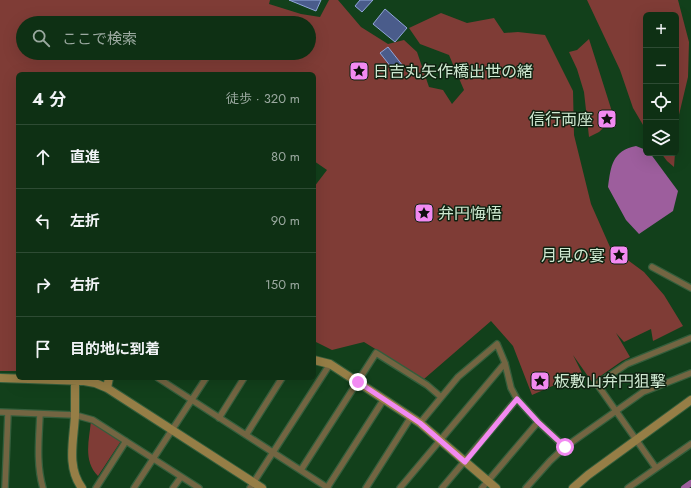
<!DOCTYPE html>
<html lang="ja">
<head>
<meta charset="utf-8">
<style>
	:root { --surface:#0e3014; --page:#1c3c22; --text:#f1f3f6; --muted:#9ba9a0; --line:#2e4b34 }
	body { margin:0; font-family:Jost,"Noto Sans JP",sans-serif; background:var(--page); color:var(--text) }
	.controls { position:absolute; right:12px; top:12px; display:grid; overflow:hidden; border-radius:6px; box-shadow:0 4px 16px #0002 }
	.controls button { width:36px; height:36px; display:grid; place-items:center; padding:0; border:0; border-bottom:1px solid var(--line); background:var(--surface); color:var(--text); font:20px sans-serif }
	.stop { position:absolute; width:12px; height:12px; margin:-9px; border:3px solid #f28af2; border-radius:50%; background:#fff }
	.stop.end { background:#f28af2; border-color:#fff; box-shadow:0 1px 4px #0008 }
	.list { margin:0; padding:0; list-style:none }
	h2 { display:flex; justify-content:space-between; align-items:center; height:52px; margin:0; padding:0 16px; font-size:17px }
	h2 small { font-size:13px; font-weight:400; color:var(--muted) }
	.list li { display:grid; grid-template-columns:26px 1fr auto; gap:12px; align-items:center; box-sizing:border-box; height:64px; padding:0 16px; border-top:1px solid var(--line) }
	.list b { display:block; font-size:15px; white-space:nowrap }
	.list em { font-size:13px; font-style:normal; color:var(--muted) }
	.icon { flex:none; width:22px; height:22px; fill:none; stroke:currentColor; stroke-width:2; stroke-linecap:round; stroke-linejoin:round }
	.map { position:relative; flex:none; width:691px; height:488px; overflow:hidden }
	.search { position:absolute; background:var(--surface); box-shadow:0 4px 16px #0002; left:16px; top:16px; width:300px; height:44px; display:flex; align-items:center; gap:10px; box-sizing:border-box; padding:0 14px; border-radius:22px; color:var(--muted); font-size:15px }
	.panel { position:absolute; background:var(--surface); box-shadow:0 4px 16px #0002; left:16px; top:72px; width:300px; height:308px; border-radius:6px }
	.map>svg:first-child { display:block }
	.green { fill:#7f3c36; fill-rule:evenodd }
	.water { fill:#9d5e9d }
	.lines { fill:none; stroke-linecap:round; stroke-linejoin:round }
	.canal { stroke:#9d5e9d; stroke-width:6 }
	.building { fill:#4a5c8b; stroke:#91a6da }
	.street-casing { stroke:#345e3c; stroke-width:8 }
	.secondary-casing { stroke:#345e3c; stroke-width:10 }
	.street { stroke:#736542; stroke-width:5.5 }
	.secondary { stroke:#967e46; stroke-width:8 }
	.route { stroke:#f28af2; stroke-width:5 }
	.labels { text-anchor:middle; stroke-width:3; stroke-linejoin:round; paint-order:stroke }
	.poi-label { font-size:16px; fill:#cfe8d1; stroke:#0f2211; text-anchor:start }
</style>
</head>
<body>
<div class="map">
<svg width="691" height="488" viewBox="0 0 691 488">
	<rect width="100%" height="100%" fill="#12401b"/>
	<path class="green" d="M0,0h270l-1,4 32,10 19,3 9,-17h9l23,27 27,17 16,-4 13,12 12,35 14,3 9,14 12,-14 -15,-35 -29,-11 -11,-16 32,-15 26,10 27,-5 10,15 14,-1 27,3 28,56 1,44 17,69 19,43 34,25 20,23 19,31 -30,15 -2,-12 -27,13 -8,-9 14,24 -8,4 -30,21 -19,-27 9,18 -50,22 -19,-49 -22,-25 -67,58 -60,-37 -32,8 -18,-9v-154l13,-17 -13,-9v-87h-296v297h-18zM23,23h286v30h-286z
		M587,0h91l11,42 -1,35 -10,42 -2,21v-125h-30v115l-13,-22 -13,-38z
		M589,39l25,79 -15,14 -10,5 -5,-45 -7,-23 -8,-17 8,-2z
		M661,153h14l-1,14 -7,-6z
		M91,421l30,20 -23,35c-15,-15 -9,-35 -7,-55z"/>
	<path class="water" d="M636,146l10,4v3h4l28,38 -5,20 -34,23 -13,-14 -18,-33c3,-21 4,-36 28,-41z"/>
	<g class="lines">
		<path class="canal" d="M684,488l7,-5"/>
	</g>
	<path class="building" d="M289,0h32l-5,11z
		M360,0h13l-11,12 -7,-6z
		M385,9l22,19 -12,14 -22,-18z
		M388,47l15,19 -8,6 -15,-19z"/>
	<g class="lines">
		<defs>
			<path id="street" d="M652,267l39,21
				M158,378l170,110
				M0,412l75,3 18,5 106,68
				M40,414c-1,25 -4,50 3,74
				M219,418l25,-40
				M420,423l38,-46 39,-33 8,19 6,25 6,11 21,23 27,25
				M246,435l36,-57
				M656,468l-59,-84 30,-20 64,-26
				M301,470l75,-117 51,32 14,12
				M5,488l3,-75
				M96,488l30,-47
				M134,488l72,-110
				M173,488l8,-11
				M250,488l80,-124
				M327,488l57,-89
				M366,488l45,-71
				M400,488l105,-125
				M442,488l75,-89
				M482,488l56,-66
				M526,488l24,-27 15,-14 78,-55 48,-19
				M628,488l63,-44"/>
			<path id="secondary" d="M314,360l16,4 90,59 76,65
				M0,378l84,3 11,2 12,5 155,100
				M75,380c0,12 0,24 0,35 -1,24 -9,52 7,73
				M107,388l2,-10
				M573,488l15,-13 103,-75"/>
		</defs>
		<use href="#street" class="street-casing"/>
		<use href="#secondary" class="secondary-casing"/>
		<use href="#street" class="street"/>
		<use href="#secondary" class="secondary"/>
	</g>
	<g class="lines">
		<path class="route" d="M358,382l62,41 45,39 52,-63 21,23 27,25"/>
	</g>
	<defs>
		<symbol id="sight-square" viewBox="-11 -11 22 22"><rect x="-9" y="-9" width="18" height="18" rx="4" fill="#f28af2" stroke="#0f2211"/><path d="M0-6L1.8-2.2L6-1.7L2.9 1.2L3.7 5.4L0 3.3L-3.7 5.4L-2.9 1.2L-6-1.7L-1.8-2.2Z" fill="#111"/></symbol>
	</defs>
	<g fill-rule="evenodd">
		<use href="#sight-square" x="348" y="60" width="22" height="22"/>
		<use href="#sight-square" x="596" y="108" width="22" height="22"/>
		<use href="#sight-square" x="413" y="202" width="22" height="22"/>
		<use href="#sight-square" x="608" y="244" width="22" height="22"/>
		<use href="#sight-square" x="529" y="370" width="22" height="22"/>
	</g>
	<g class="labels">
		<g class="poi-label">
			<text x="373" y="77">日吉丸矢作橋出世の緒</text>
			<text x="593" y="125" text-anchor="end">信行両座</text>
			<text x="438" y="219">弁円悔悟</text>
			<text x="605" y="261" text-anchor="end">月見の宴</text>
			<text x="554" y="387">板敷山弁円狙撃</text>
		</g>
	</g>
</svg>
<div class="controls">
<button>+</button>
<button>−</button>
<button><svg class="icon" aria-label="locate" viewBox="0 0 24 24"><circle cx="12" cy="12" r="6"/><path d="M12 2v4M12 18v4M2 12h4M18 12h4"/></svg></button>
<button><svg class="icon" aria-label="layers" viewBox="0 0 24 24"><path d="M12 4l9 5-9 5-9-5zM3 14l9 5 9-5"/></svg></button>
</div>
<div class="stop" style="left:565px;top:447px"></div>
<div class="stop end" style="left:358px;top:382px"></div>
<div class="search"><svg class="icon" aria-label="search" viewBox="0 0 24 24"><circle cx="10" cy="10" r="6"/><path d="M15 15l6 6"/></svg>ここで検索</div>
<section class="panel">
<h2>4 分<small>徒歩 · 320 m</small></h2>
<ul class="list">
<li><svg class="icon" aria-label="ahead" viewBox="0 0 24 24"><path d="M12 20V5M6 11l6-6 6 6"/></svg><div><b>直進</b></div><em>80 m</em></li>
<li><svg class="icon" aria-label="left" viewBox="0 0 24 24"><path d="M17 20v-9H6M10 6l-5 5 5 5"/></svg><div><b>左折</b></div><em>90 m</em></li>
<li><svg class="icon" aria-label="right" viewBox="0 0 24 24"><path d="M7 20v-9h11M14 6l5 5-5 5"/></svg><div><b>右折</b></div><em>150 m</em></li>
<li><svg class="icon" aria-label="arrive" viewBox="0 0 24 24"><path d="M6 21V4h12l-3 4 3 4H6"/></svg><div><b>目的地に到着</b></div></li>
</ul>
</section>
</div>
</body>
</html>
